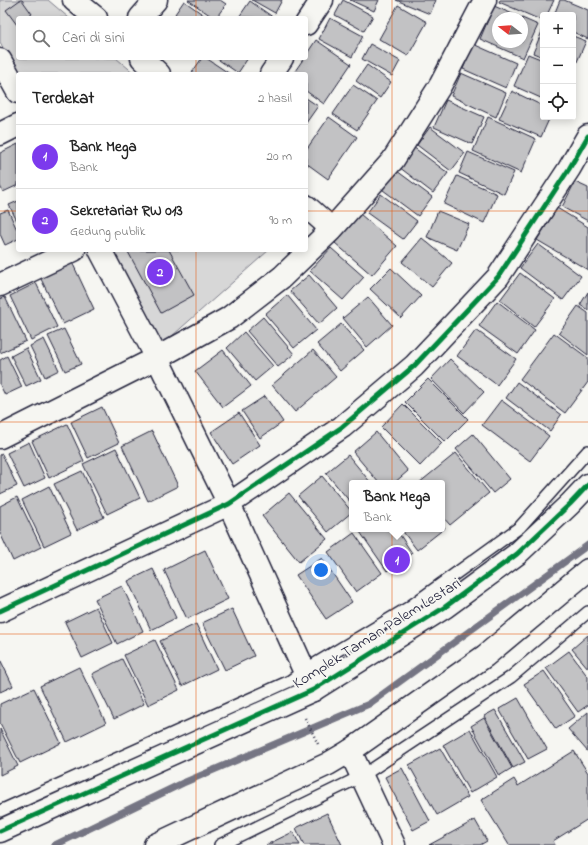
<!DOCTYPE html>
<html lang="id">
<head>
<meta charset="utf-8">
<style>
	:root { --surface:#fff; --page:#f6f6f6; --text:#222; --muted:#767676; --line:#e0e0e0; --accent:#7c3aed }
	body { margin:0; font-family:"Indie Flower",sans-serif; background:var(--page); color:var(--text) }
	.controls { position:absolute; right:12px; top:12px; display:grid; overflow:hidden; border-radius:4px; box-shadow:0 2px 10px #0003 }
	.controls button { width:36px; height:36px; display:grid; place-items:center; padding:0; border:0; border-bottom:1px solid var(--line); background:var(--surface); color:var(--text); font:20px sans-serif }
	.compass { position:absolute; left:492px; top:12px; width:36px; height:36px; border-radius:50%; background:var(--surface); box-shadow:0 2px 10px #0003; rotate:287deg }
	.you { position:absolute; left:321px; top:570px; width:14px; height:14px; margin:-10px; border:3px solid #fff; border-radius:50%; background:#1a73e8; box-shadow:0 0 0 6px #1a73e833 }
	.badge { display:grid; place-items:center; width:26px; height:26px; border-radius:50%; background:var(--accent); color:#fff; font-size:13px; font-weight:700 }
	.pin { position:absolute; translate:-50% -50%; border:2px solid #fff; box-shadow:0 1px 4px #0006 }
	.popup { position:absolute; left:349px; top:480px; width:96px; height:52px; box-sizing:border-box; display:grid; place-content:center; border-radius:4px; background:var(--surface); filter:drop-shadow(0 1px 3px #0005); font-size:13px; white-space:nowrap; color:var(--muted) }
	.popup b { font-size:15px; color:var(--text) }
	.popup::after { content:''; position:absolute; left:50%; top:100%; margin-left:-8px; border:8px solid transparent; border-top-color:var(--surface) }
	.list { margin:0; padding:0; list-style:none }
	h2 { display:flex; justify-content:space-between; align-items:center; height:52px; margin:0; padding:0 16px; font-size:17px }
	h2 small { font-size:13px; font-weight:400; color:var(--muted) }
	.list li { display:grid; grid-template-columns:26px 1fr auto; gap:12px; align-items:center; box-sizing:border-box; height:64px; padding:0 16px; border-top:1px solid var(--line) }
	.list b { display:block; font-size:15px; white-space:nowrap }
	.list p { margin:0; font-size:13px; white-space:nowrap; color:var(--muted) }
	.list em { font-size:13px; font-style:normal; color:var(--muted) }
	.icon { flex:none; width:22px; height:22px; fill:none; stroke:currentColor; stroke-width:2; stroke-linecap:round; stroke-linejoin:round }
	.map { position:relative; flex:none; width:588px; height:845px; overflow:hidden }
	.search { position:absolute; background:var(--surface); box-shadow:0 2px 10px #0003; left:16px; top:16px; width:292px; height:44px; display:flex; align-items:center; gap:10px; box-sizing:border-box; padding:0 14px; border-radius:4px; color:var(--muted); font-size:15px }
	.panel { position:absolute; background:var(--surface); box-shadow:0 2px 10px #0003; left:16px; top:72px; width:292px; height:180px; border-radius:4px }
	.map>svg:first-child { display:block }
	.green { fill:#d7d7d7; stroke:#7c7c89 }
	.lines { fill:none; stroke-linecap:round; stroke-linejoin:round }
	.stream { stroke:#757583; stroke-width:7 }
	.building { fill:#c2c2c4; stroke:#22223b }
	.service-casing { stroke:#22223b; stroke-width:14 }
	.minor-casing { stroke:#22223b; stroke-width:25 }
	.tertiary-casing { stroke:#22223b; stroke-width:25 }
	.path { stroke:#22223b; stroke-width:2.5; stroke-dasharray:1 3; stroke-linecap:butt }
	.service { stroke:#f6f6f2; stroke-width:11 }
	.minor { stroke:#f6f6f2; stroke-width:22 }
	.tertiary { stroke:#f6f6f2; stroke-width:22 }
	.cycleway-casing { stroke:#f6f6f2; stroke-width:8 }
	.cycleway { stroke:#00873e; stroke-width:5 }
	.grid { fill:none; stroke:#e8590c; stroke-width:1; stroke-opacity:0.55 }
	.labels { text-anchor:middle; stroke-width:4; stroke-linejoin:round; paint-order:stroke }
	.street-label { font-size:16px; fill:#22223b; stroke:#f6f6f2 }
</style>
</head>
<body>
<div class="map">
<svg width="588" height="845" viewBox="0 0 588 845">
	<rect width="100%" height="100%" fill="#f6f6f2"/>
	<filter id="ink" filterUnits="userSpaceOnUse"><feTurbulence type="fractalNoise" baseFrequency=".025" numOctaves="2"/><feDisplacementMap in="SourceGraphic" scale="8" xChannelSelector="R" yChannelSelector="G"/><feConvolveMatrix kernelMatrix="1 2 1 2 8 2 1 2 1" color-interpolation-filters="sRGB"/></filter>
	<g filter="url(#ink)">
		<path class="green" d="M0,0h48l21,18h-51v40h98l19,16h-117v2l-18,-34z
			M112,250h157l-106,94z"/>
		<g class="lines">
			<path class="stream" d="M55,845l128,-62 186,-79 219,-159"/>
		</g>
		<path class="building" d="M20,0h2l10,14 -6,4h-8v6l-1,1 -11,-15z
			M188,0h32l6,4 -10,14h-2z
			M252,0h30l-7,13z
			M343,0l30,16 -9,15 -29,-16z
			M350,0h29l-5,11z
			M396,0h40l-6,14z
			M500,0h54l-7,15h-4v6l-44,-19z
			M560,0h4l24,10v29l-15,-7v-17h-19z
			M184,1l24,17h-27l-6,-4z
			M250,1l24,17 -35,-1z
			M398,5l29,17 -19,34 -29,-17z
			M494,6l28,12h-24v24h24v-24l16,7 -15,33 -43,-19z
			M330,18l33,18 -11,21 -33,-18z
			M543,29v28l-10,-4z
			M573,36l13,5 -13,30z
			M316,40l35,24 -27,40 -18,-13v-17h-13l11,-16h2v-3z
			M370,44l30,17 -8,15 -30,-17z
			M473,44l43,19 -10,25 -43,-19z
			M528,54l15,6v39l-29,-13z
			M202,58h4l24,16h-39z
			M216,58h32l-10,15z
			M367,65l24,17 -11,16 -24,-17z
			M461,73l45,20 -10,24 -45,-21z
			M353,85l24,16 -20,29 -24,-16z
			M512,91l31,15v11h7l-9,20 -42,-18z
			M306,98l12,8 -12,17z
			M446,100l38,17 -12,27 -38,-17z
			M329,117l28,20 -29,42 -22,-16v-13z
			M488,117l48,22 -15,34 -48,-22z
			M430,127l35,26 -14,18 -34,-26z
			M18,144v41l-15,7 -3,-6v-33z
			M409,144l39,29 -15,20 -38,-29z
			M468,152l46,20 -10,22 -45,-21z
			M393,168l39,29 -14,19 -39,-29z
			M457,176l40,18 -13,29 -40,-19z
			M575,182l13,6v33l-26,-14z
			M381,194l36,27 -14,18 -36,-26z
			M18,201v22l-9,-18z
			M557,208l31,19v43l-51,-30z
			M8,210l10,22v7l-13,6 -5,-11v-21z
			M438,211l31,13 -12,26 -30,-13z
			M360,214l37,32 -25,29 -37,-32z
			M422,238l30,25 -20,24 -30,-25z
			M538,244l43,32 -18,24 -43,-32z
			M331,248l33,29 -21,23 -33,-29z
			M127,250h42l25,45 -33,18z
			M72,262l22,47 -31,15 -23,-47z
			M391,268l30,28 -20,22 -31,-29z
			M520,273l35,26 -21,28 -34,-27z
			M309,275l28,33 -18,16 -29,-33z
			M36,283l21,44 -26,13 -21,-44z
			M588,292v18l-8,-5z
			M287,295l29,35 -22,18 -29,-34z
			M5,297l21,44 -26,12v-54z
			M368,297l24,28 -25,22 -24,-29z
			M497,301l38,29 -17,24 -39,-28z
			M578,306l10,7v42l-29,-22z
			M263,317l31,37 -16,13 -31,-36z
			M341,324l23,26 -24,21 -23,-27z
			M64,329l17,35 -16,7 -17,-35z
			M476,330l40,29 -19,26 -40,-29z
			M244,332l29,34 -18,15 -28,-33z
			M554,333l34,25v24l-23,31 -45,-34z
			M44,339l15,31 -14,7 -15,-31z
			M26,348l15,31 -15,7 -15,-30z
			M223,350l28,36 -28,21 -28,-36z
			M313,350l23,27 -41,35 -23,-27z
			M7,356l15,31 -17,8 -5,-10v-25z
			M450,359l34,33 -20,21 -33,-34z
			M428,379l40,40 -23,23 -40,-40z
			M517,382l44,33 -11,16 -44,-33z
			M265,396l18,26 -23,16 -18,-27z
			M501,400l48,36 -19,25 -48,-36z
			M403,404l39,39 -22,23 -39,-39z
			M102,407l17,36 -31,15 -17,-36z
			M239,413l21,32 -28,19 -21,-32z
			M67,424l17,37 -35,17 -17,-37z
			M152,431l26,55 -30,15 -26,-55z
			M376,432l32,39 -14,12h-15l-26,-31z
			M473,434l37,45 -17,14 -37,-44z
			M29,442l16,36 -21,10 -17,-35z
			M116,448l24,50 -33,16 -24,-50z
			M456,453l33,40 -39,32 -8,-9v-33h-23z
			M2,454l15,32 -17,8v-39z
			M348,455l23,28h-19v21l-26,-31z
			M82,471l22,46 -27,13 -23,-46z
			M322,476l30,36 -24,20 -30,-36z
			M49,486l22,47 -27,13 -22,-46z
			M289,493l38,46 -28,23 -37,-46z
			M17,497l24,50 -28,14 -13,-28v-27z
			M442,524l3,4 -28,22 -16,-21h41z
			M358,529h38l16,24 -25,18z
			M354,533l28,40 -26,19 -28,-40z
			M205,550l23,49 -41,20 -23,-49z
			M322,558l30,44 -26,17 -30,-44z
			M153,569l23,49 -25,12 -23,-49z
			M122,586l21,45 -26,13 -22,-45z
			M96,607l17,36 -31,15 -17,-36z
			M232,609l22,47 -29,14 -23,-47z
			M196,624l21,45 -35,17 -22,-45z
			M588,635v33l-16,-19z
			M155,640l24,50 -31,15 -24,-50z
			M569,651l19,26v28l-10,7 -32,-44z
			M0,659l13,27 -13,6z
			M122,659l22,45 -30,15 -22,-45z
			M79,667l27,56 -39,19 -27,-56z
			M544,671l31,45 -19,13 -32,-45z
			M34,688l27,55 -41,20 -20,-40v-19z
			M518,698l29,51 -19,10 -29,-50z
			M495,710l30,52 -12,6 -29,-52z
			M588,712v40l-20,-23z
			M484,718l28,50 -13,8 -28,-50z
			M0,729l18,37 -18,9z
			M470,729l27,48 -27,16 -27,-48z
			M440,748l28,49 -31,18 -28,-50z
			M574,751l14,22v46l-35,22 2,4h-46l-28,-45 33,-21 4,7z
			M402,768l28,53 -17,9 -28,-53z
			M327,813l15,32h-38l-8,-17z
			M475,820l12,21 -7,4h-51z
			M293,832l7,13h-34z"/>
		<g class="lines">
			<defs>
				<path id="service" d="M0,811l290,-130 15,-11 103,-62 112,-81 68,-76
					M220,845l142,-69 149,-99 77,-65"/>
				<path id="minor" d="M74,0l22,18
					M140,18l16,-18
					M306,24l16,-24
					M142,58l17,16
					M0,60l18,32
					M271,74l11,-16
					M0,134l18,-9
					M306,206l26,23
					M100,250l57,108 72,146 84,186
					M0,285l74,-35
					M0,437l157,-79 72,-40 53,-41 50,-48 61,-69 47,-74 45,-86
					M0,611l229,-107 113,-77 72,-61 84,-89 71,-108 19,-33
					M350,751l44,94"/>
				<path id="tertiary" d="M0,831l313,-141 132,-83 72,-53 53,-50 18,-19
					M155,845l173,-81 22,-13 135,-95 103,-86"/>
			</defs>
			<use href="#service" class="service-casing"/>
			<use href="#minor" class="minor-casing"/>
			<use href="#tertiary" class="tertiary-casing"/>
			<path class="path" d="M305,718l13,26"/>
			<use href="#service" class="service"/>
			<use href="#minor" class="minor"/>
			<use href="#tertiary" class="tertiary"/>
			<defs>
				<path id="cycleway" d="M0,611l229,-107 113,-77 72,-61 84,-89 71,-108 19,-33
					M0,831l313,-141 132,-83 72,-53 53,-50 18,-19"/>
			</defs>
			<use href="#cycleway" class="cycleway-casing"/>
			<use href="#cycleway" class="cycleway"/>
		</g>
	</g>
	<path class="grid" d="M196,0v18M392,0v845M196,58v16M0,211h18M306,211h282M196,250v595M0,422h588M0,634h588"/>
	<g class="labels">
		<g class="street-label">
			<text transform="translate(376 632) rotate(-32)" y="6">Komplek Taman Palem Lestari</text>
		</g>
	</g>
</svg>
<div class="controls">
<button>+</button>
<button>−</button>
<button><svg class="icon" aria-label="locate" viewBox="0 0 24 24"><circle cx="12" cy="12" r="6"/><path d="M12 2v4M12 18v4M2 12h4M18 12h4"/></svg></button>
</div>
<svg class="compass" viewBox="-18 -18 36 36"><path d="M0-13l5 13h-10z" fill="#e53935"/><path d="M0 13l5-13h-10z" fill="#767676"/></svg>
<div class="you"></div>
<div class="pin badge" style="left:397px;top:560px">1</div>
<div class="popup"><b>Bank Mega</b>Bank</div>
<div class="pin badge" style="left:160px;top:272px">2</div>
<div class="search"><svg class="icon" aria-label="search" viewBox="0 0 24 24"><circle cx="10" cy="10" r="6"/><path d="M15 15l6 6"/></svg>Cari di sini</div>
<section class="panel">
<h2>Terdekat<small>2 hasil</small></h2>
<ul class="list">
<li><span class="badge">1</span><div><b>Bank Mega</b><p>Bank</p></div><em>20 m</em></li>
<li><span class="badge">2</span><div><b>Sekretariat RW 013</b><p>Gedung publik</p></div><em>90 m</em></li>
</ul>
</section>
</div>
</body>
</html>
